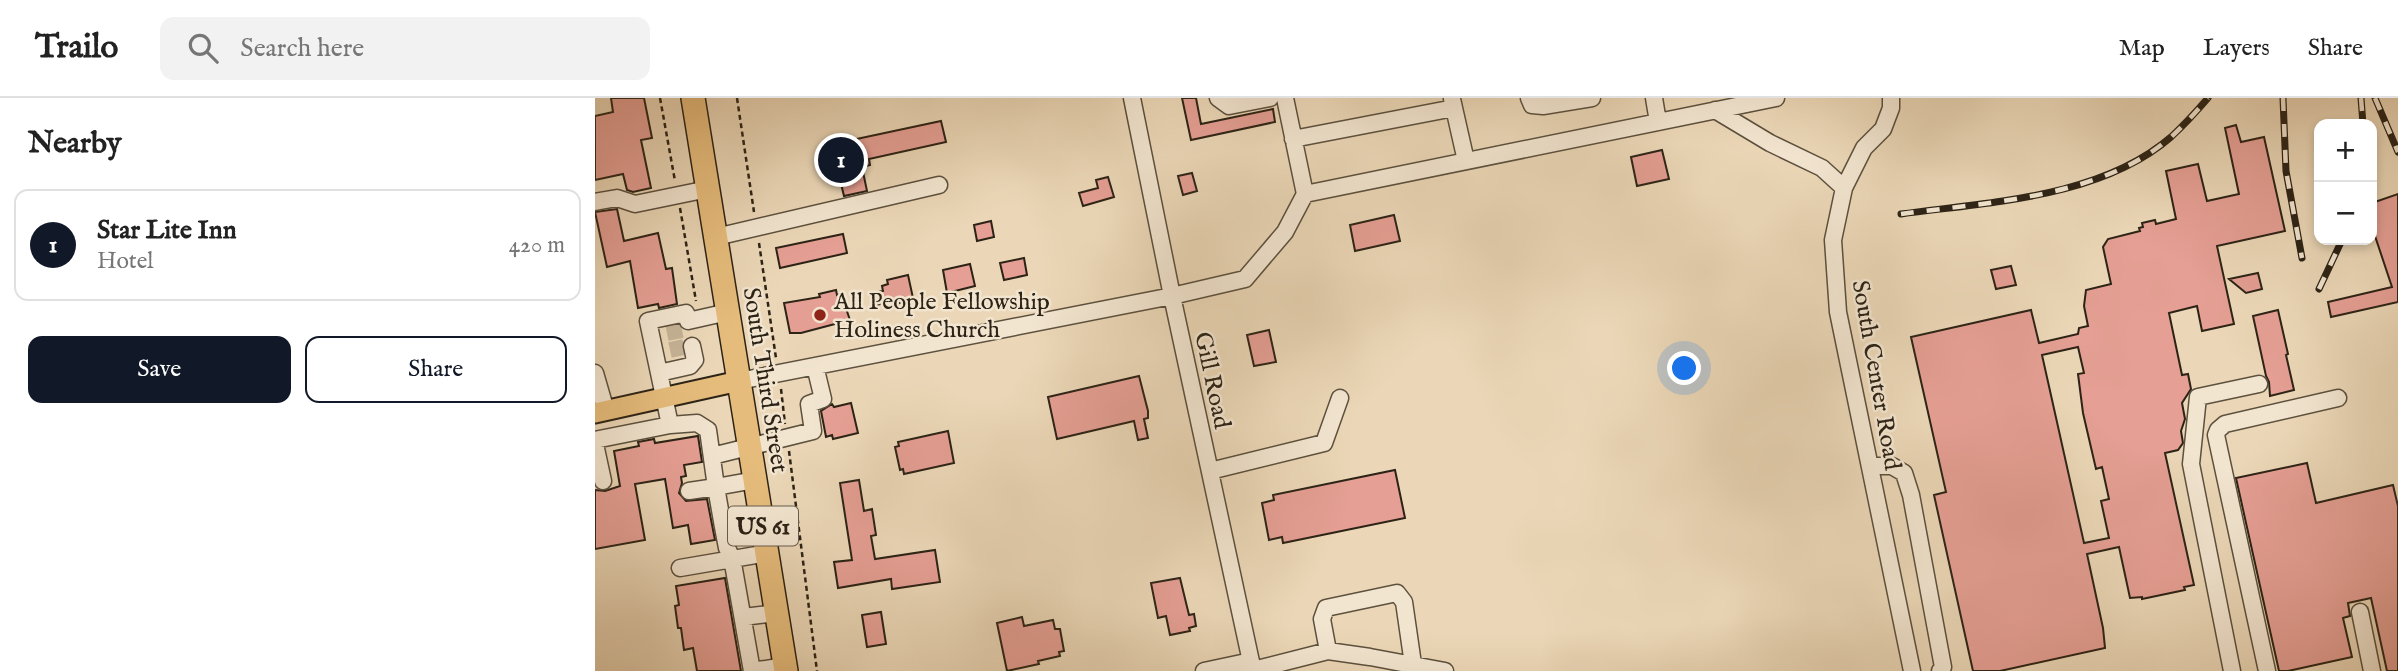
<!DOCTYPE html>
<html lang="en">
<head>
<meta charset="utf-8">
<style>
	:root { --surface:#fff; --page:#f2f2f2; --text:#222; --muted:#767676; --line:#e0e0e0; --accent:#111827 }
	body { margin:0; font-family:"IM FELL English",serif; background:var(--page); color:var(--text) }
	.controls { position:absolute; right:21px; top:21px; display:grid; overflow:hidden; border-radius:14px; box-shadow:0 4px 10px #0003 }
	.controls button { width:63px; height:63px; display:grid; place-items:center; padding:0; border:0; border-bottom:2px solid var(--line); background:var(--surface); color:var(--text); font:35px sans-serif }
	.you { position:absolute; left:1090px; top:271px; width:24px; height:24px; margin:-18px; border:5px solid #fff; border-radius:50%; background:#1a73e8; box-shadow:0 0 0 10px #1a73e833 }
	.badge { display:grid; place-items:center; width:46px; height:46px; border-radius:50%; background:var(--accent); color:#fff; font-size:23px; font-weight:700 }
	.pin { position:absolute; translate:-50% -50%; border:4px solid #fff; box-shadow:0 2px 7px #0006 }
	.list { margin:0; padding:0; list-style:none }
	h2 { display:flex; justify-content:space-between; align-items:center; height:91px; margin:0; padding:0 28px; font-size:30px }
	h2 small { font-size:23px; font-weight:400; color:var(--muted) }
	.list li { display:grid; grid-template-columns:46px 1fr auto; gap:21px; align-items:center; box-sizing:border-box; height:112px; margin:0 14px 14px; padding:0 14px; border:2px solid var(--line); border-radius:14px }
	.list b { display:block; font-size:26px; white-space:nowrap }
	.list p { margin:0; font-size:23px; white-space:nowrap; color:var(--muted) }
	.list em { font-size:23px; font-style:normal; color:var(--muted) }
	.actions { display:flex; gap:14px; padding:21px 28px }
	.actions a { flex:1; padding:16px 0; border:2px solid var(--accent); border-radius:14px; text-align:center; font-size:24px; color:var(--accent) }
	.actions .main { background:var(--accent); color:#fff }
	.icon { flex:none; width:38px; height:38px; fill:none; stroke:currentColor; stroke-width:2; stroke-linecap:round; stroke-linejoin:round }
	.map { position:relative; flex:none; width:1803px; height:573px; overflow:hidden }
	header { display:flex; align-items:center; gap:42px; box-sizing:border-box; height:98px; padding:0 35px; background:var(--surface); border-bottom:2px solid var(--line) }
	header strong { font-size:33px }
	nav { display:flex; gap:38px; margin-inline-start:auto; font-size:24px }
	.search { width:490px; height:63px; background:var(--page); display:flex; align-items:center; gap:18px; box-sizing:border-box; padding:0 24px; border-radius:14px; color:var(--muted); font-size:26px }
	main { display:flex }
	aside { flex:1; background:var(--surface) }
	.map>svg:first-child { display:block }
	.building { fill:#e59f94; stroke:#2c2316; stroke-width:2; fill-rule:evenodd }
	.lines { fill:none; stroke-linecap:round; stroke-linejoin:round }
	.minor-tunnel { stroke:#c5b397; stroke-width:16; stroke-dasharray:16 8; stroke-linecap:butt }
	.minor-casing { stroke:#5c503e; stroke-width:19 }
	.major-casing { stroke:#2c2316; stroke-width:23 }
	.highway-casing { stroke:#2c2316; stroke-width:26 }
	.path { stroke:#2c2316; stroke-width:2.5; stroke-dasharray:5 3.5; stroke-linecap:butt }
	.minor { stroke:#f2e5d0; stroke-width:16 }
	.major { stroke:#e6bc7c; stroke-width:19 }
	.highway { stroke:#e6bc7c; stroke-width:23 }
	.rail-casing { stroke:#2c2316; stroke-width:7 }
	.rail { stroke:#f2e5d0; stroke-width:4.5; stroke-dasharray:13; stroke-linecap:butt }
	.poi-dot { fill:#8f2418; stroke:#f2e5d0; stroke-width:2.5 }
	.labels { text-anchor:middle; stroke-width:5; stroke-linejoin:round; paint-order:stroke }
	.shield { fill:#f2e5d0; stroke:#675d4e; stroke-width:2 }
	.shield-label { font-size:23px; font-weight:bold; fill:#2c2316 }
	.poi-label { font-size:24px; fill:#2c2316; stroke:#f2e5d0; text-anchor:start }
	.street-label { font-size:24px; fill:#2c2316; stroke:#f2e5d0 }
</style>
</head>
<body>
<header>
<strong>Trailo</strong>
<div class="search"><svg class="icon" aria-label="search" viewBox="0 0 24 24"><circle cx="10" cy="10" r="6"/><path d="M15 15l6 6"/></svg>Search here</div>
<nav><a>Map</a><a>Layers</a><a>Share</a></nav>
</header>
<main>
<aside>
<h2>Nearby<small></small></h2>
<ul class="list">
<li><span class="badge">1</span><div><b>Star Lite Inn</b><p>Hotel</p></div><em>420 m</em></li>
</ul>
<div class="actions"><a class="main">Save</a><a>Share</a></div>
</aside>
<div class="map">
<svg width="1803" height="573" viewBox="0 0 1803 573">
	<rect width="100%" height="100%" fill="#ebd7b7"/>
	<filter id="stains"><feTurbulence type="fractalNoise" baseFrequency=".00286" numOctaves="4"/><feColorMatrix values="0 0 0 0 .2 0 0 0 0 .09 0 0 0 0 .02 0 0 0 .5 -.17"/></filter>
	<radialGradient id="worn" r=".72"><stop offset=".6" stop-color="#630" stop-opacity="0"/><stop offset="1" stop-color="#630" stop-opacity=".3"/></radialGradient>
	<path class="building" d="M16,0h33l8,40 -11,2 10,48 -18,4 -6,-2 -4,-16 -28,6v-64l18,-4z
		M587,0h14l5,26 72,-15 2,13 -84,18z
		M346,23l5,21 -77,17 1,6 -8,2 5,24 -23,5 -7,-29 -16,3 -4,-15 17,-4 -1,-7z
		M1641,27l5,17 23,-5 21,94 -68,15 17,78 -32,7 -5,-25 -28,7 13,62 6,-1 3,15 -9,14 3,16 -4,12 2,12 -5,7 -13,3 29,132 -10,2 1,3 -43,9v-2l-12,1 -11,-51 -32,7 16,74 2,20 -105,23h-27l-39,-176 12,-3 -35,-155 120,-27 8,33 39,-9 1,-6 9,-2 -4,-20 2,-16 25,-6 -8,-37 5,-8 32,-8 -1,-3 4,-1 -1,-4 13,-3 1,4 20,-5 -10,-48 32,-7 9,37 32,-7 -14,-66zM1483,249l6,26 -6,1 5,39 13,56 6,-2 7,32 -8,2 8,37 -25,5 -42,-188z
		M1067,52l7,29 -32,7 -6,-29z
		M597,75l5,18 -14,4 -5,-19z
		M513,79l6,20 -31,9 -4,-13 19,-5 -2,-8z
		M1803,96v108l-67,15 -3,-15 64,-15 -20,-60v-24z
		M22,111l7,32 34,-8 8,36 6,-1 5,36 -18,4 -1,-4 -20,4 -8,-47 -23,6 -12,-55z
		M799,117l6,26 -45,10 -5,-26z
		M396,123l3,16 -17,4 -3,-16z
		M248,136l4,19 -67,15 -4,-20z
		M429,160l3,17 -23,5 -4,-17z
		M375,166l5,22 -28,7 -4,-23z
		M1416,168l5,19 -20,4 -5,-19z
		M1663,175l4,16 -16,4 -17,-14z
		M313,177l5,23h-4v3l-18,4 -1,-3 -14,3 -3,-12 10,-2 -1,-5 6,-2 -1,-4z
		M241,192l1,5 4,-1 9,26 -49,13h-11l-6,-30 36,-6 -1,-3z
		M1683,212l10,44 -2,1 8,35 -24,6 -1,-14 -3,-6 -13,-60z
		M674,232l7,32 -22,4 -7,-31z
		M544,278l9,35v7l-4,1 4,19 -10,2 -4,-19 -77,18 -9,-42z
		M256,305l7,30 -25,6 -1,-4 -6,2 -5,-26 11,-7 2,3z
		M353,333l6,32 -50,11 -1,-5 -3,1 -5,-23 4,-1 -1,-4z
		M103,338l4,26 -18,3 2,11 -5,1 1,6 -3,10 7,8 21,-2 8,41 -24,4 -3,-19 -15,3 -8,-49 -30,5 10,56 -50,9v-59l10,1 15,-5 -6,-35 25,-5 -1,-4 16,-3 1,4z
		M1712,365l9,40 77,-18 5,21v165h-11l-16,-73 -23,5 2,13 -7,2 9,39 -64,14h-9l-43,-193z
		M800,372l10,48 -122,25 -1,-6 -13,3 -7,-37 12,-3 -1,-5z
		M264,382l5,31 8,-2 4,26 -5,1 4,23 60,-9 5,32 -48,7 -1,-10 -53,9 -4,-26 18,-2 -12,-77z
		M130,480l16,93h-44l-4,-23 -9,2 -3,-22h-3l-3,-22 4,-1 -3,-19z
		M585,480l9,37 5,-1 2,12 -7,2 1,3 -20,4 -4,-19 -8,2 -7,-35z
		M286,514l5,32 -19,3 -5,-32z
		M427,519l2,9 29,-6 2,9h5l4,22 -5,1 1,4 -22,5 1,3 -32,7 -10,-48z"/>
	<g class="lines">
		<path class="minor-tunnel" d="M72,235l15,-3
			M75,252l14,-3"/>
		<defs>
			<path id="minor" d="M537,0l40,198 81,375
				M623,0l11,8 41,-8
				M690,0l20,96
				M934,0l3,7 11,1 49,-8
				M1059,0l4,24
				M1296,0v10l-8,21 -19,19 -20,40 -11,52 5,72 74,359
				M857,1l14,62
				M1120,12l55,33 52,25 22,20
				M698,41l161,-31
				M710,96l471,-96
				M0,104l22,-4 18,6 73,-15
				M121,139l223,-52
				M133,214l-40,9 -2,-8 -38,8 22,104 27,-2 11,7 8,57 39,-7
				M0,275l11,38
				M64,275l31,-7 5,-6 -3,-14
				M144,283l433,-85 73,-17 40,-47 20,-38
				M0,342l75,-15
				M0,346l8,37
				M117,358l101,-25 -4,-27 14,-5 -8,-33
				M1275,368h22l12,7 7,22 32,172 -3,4
				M615,373l114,-28 16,-45
				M94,393l27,-4 7,40 39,-5
				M128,429l4,21 5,10 20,113
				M85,470l87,-15
				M1765,514l12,59
				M148,519l34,-4
				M733,553l-6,-32 4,-11 71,-15 7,9 10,69
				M658,572l75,-19 42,6 75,14
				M157,573l33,-5
				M609,573l47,-10
				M1637,573l-41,-207 7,-67 61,-13
				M1672,573l-51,-236 2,-5 7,-6 113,-26"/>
			<path id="major" d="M0,315l144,-32"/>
			<path id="highway" d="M98,0l93,573"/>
		</defs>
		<use href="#minor" class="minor-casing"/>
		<use href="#major" class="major-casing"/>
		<use href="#highway" class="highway-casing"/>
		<path class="path" d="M65,0l15,83
			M142,0l17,114
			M85,110l16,93
			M164,145l17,115
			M186,291l4,35
			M194,353l28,220"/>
		<use href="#minor" class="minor"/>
		<use href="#major" class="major"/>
		<use href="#highway" class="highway"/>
		<defs>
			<path id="rail" d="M1688,0l3,73 16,87
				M1766,0l2,26
				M1780,0l23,54
				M1306,116c87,-12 200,-16 270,-77 13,-12 25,-25 37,-39
				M1724,191l23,-49"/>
		</defs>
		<use href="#rail" class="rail-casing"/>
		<use href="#rail" class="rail"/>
	</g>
	<circle class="poi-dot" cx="225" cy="217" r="7"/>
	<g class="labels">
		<rect class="shield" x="133" y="408.5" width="70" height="39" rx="5"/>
		<g class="shield-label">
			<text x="168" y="436">US 61</text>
		</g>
		<g class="poi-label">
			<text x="239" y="211">All People Fellowship<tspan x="239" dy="28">Holiness Church</tspan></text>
		</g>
		<g class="street-label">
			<text transform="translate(1282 277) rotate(80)" y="8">South Center Road</text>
			<text transform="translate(171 282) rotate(81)" y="8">South Third Street</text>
			<text transform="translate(618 282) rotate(78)" y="8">Gill Road</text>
		</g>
	</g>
	<rect width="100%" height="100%" filter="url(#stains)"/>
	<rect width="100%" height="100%" fill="url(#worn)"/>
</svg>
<div class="controls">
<button>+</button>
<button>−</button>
</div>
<div class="you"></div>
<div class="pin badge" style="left:246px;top:62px">1</div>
</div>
</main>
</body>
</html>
